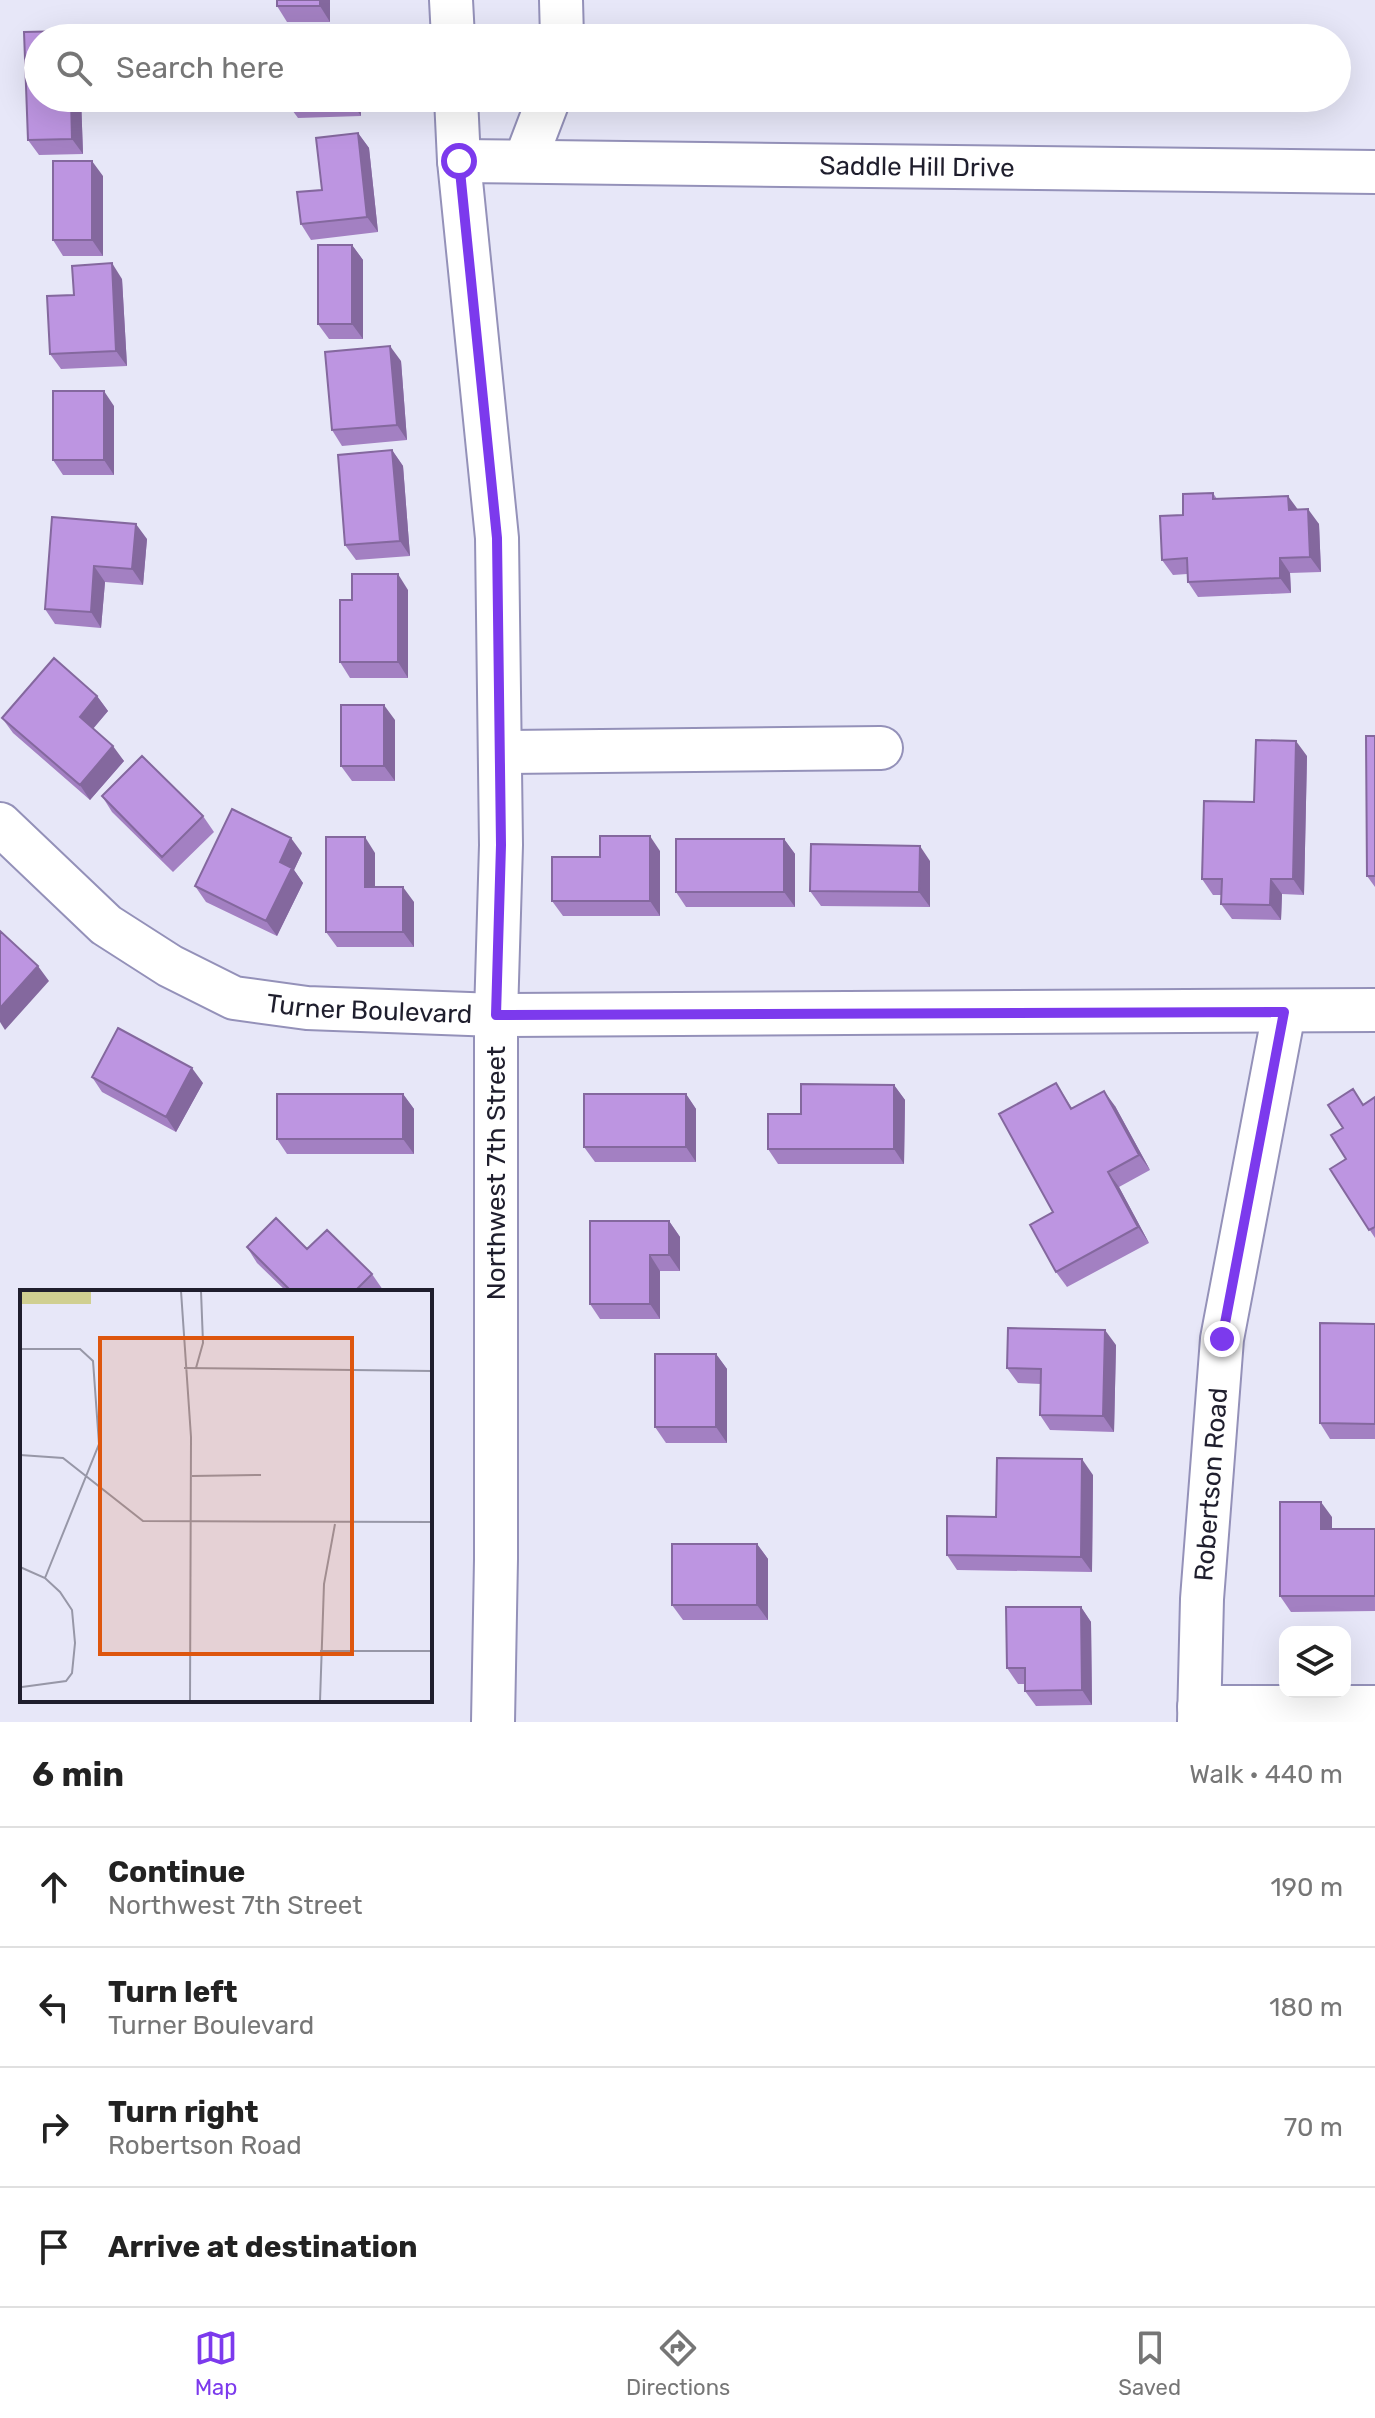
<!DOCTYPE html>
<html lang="en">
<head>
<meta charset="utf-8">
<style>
	:root { --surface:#fff; --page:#f6f6f6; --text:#222; --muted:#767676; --line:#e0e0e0; --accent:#7c3aed }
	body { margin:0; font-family:Rubik,sans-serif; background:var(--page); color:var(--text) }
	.controls { position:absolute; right:24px; bottom:24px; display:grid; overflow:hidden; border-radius:16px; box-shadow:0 8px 32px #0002 }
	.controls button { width:72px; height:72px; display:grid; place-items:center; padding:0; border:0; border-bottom:2px solid var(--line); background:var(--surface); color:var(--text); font:40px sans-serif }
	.stop { position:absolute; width:24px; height:24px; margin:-18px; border:6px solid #7c3aed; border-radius:50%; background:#fff }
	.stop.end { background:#7c3aed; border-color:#fff; box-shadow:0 2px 8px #0008 }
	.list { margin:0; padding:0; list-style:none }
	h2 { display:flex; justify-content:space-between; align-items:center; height:104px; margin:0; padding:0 32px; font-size:34px }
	h2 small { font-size:26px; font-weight:400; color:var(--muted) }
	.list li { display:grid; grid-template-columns:52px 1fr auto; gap:24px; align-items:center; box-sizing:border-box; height:120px; padding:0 32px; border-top:2px solid var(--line) }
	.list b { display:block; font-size:30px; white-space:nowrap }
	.list p { margin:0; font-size:26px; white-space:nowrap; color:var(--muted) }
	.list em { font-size:26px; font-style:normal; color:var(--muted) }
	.icon { flex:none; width:44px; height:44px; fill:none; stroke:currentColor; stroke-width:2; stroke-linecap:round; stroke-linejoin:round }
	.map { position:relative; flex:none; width:1375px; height:1722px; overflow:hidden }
	.search { position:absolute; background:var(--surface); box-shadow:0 8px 32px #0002; left:24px; right:24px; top:24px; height:88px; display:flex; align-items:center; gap:20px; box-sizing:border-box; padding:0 28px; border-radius:44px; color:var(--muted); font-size:30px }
	.sheet { height:584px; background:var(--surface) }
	nav { display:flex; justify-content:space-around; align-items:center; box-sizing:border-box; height:112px; border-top:2px solid var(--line); background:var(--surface); font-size:22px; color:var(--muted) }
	nav a { display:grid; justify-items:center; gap:4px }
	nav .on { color:var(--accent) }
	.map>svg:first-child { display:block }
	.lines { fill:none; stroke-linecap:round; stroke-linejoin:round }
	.minor-casing { stroke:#9491b9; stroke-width:46 }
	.minor { stroke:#fff; stroke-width:42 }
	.wall { fill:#a380c2 }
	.shaded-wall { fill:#84689e }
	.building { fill:#bd95e1; stroke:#84689e; stroke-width:2 }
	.route { stroke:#7c3aed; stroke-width:10 }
	.labels { text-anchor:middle; stroke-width:7; stroke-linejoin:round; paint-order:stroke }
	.street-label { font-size:26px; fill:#1f1e2d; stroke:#fff }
	.inset-road { fill:none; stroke:#9797a7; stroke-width:2 }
	.view { fill:#de560e; fill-opacity:0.15; stroke:#de560e; stroke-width:4 }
	.inset-edge { fill:none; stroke:#1f1e2d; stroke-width:4 }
</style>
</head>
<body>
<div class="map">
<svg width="1375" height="1722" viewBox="0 0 1375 1722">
	<rect width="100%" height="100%" fill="#e7e7f8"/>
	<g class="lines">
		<defs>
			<g id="minor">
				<path d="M451,0l2,38"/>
				<path d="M561,0l1,38"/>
				<path d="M456,98l3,63 38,377 4,307 -5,170v544l-3,163"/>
				<path id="s1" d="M459,161l916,11"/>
				<path d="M525,161l24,-63"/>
				<path d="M500,752l381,-4"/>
				<path id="s2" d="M0,824l106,101 64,41 64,32 73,10 189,7 879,-5"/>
				<path d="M1199,1707h176"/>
				<path id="s3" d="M1199,1722l3,-123 20,-260 62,-327"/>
			</g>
		</defs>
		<use href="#minor" class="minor-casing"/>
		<use href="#minor" class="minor"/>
	</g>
	<path class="wall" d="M330,0v22h-43l-10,-16z
		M68,31l5,7h-35v60h43l2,56 -44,1 -11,-15 -4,-108z
		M287,98h73l1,18 -63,2 -11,-15z
		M358,133l11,15 9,84 -67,8 -10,-16z
		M103,176v80h-40l-10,-16z
		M352,245l11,15v79h-34l-11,-15z
		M122,279l5,87 -66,3 -11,-15z
		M401,361l6,79 -65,6 -10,-16z
		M114,406v69h-51l-10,-15z
		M392,450l11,16 7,90 -54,4 -11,-15z
		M1213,493l4,6 81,11 21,14 2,48 -31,1 1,20 -93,4 -10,-15 -1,-8 -14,1 -11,-15 21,-45z
		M52,517l95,22 -4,46 -38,-3 -4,46 -46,-4 -10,-15z
		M408,590v88h-58l-10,-16 12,-62z
		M97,696l11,15 -15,18 31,32 -34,39 -77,-67 -11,-15z
		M395,720v61h-43l-11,-15z
		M1375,736v151l-8,-11z
		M1307,756l-3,139 -22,-1 -1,26 -49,-1 -11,-15 1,-9h-9l-11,-16 52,-77z
		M102,796l101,20 11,16 -41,40 -61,-60z
		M784,839l11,15v53h-109l-10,-15z
		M660,851v65h-97l-11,-15 48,-44z
		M302,853l-8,17 9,13 -26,53 -71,-34 -11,-16z
		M375,853v34l39,15v45h-77l-11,-15z
		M930,861v46l-109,-1 -11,-15z
		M92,1077l111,6 -27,49 -74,-40z
		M1056,1083l16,25 43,-2 35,64 -31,17 30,56 -82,44 -11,-15 -3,-60z
		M894,1085l11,15 -1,64h-126l-10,-15 33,-35z
		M403,1094l11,15v45h-127l-10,-15z
		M686,1094l10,15v53h-101l-11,-15z
		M1375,1097v141l-45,-69 16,-10 -3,-31 21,-24z
		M669,1221l11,16v34h-20v48h-60l-10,-15z
		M247,1247l60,2 65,25 11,16 -3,2h-93l-30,-29z
		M1375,1324v115h-45l-10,-16z
		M1116,1345l-2,87 -64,-2 -10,-15 1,-31 -23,-1 -11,-15z
		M716,1354l11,15v74h-61l-11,-16z
		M1093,1475l-1,97 -135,-2 -10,-15 49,-38z
		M1332,1517v12h43v82l-84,1 -11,-16z
		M757,1544l11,15v61h-85l-11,-15z
		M1081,1607l10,15 1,83 -56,1 -11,-15v-7h-7l-11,-16z"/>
	<path class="shaded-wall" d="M320,0h10v22l-10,-16z
		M71,98h10l2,56 -11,-15z
		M350,98h10l1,18 -11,-16z
		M358,133l11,15 9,84 -11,-15z
		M92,161l11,15v80l-11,-16z
		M352,245l11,15v79l-11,-15z
		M112,263l10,16 5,87 -11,-15z
		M390,346l11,15 6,79 -10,-15z
		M104,391l10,15v69l-10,-15z
		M392,450l11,16 7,90 -10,-15z
		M1288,496l11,15 -10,-1z
		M1308,509l11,15 2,48 -11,-15z
		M136,524l11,15 -4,46 -11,-16z
		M1280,558l10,15 1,20 -11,-15z
		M94,566l11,16 -4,46 -10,-16z
		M398,574l10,16v88l-10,-16z
		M97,696l11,15 -18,21 -10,-15z
		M384,705l11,15v61l-11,-15z
		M1296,741l11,15 -3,139 -11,-16z
		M113,746l11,15 -34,39 -10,-15z
		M650,836l10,15v65l-10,-15z
		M365,837l10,16v49l-10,-15z
		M291,838l11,15 -8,17 9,13 -26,53 -11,-15 14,-59z
		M784,839l11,15v53l-11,-15z
		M920,846l10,15v46l-11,-15z
		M1271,879l11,15 -1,26 -11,-15z
		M403,887l11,15v45l-11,-15z
		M38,966l11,15 -44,49 -5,-8v-14z
		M192,1068l11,15 -27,49 -10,-15z
		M894,1085l11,15 -1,64 -10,-15z
		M1104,1091l11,15 35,64 -11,-15z
		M403,1094l11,15v45l-11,-15z
		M686,1094l10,15v53l-10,-15z
		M1108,1172l11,15 30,56 -11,-16z
		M669,1221l11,16v34l-11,-16z
		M650,1255l10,16v48l-10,-15z
		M1105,1330l11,15 -2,87 -11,-16z
		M716,1354l11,15v74l-11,-16z
		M1082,1459l11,16 -1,97 -11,-15z
		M1321,1502l11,15v27l-11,-15z
		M757,1544l11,15v61l-11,-15z
		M1081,1607l10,15 1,83 -10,-15z"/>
	<path class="building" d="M277,0h43v6h-43z
		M68,31v7h-30v60h33l1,41 -44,1 -4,-108z
		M325,31l1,7h-41v-5z
		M287,98h63v2l-63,3z
		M358,133l9,84 -66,7 -4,-32 25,-2 -6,-52z
		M53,161h39v79h-39z
		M318,245h34v79h-34z
		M112,263l4,88 -66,3 -3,-58 27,-1 -2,-29z
		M390,346l7,79 -65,5 -7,-78z
		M53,391h51v69h-51z
		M392,450l8,91 -55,4 -7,-90z
		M1213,493v6l75,-3 1,14 19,-1 2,48 -30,1v20l-92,4 -1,-24 -25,2 -2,-44 23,-1v-21z
		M52,517l84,7 -4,45 -38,-3 -3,46 -46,-3z
		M352,574h46v88h-58v-62h12z
		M54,658l43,38 -17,21 33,29 -33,39 -78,-67z
		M341,705h43v61h-43z
		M1366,736h9v140h-8z
		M1256,740l40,1 -3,138h-22l-1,26 -49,-1 1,-25h-20l2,-78 50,1z
		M142,756l61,60 -41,41 -60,-61z
		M232,809l59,29 -11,24 12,6 -26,53 -71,-35z
		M600,836h50v65h-98v-44h48z
		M326,837h39v50h38v45h-77z
		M676,839h108v53h-108z
		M811,844l109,2 -1,46 -109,-1z
		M0,931l38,35 -38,42z
		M118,1028l74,40 -26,49 -74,-40z
		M1056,1083l15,26 33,-18 35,64 -31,17 30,55 -82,45 -26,-47 23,-13 -54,-98z
		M801,1084l93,1v64h-126v-35h33z
		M1353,1089l10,16 12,-8v130l-6,3 -39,-61 16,-10 -15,-24 12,-7 -15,-23z
		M277,1094h126v45h-126z
		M584,1094h102v53h-102z
		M276,1218l31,31 20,-19 45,44 -18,18h-62l-45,-45z
		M590,1221h79v34h-19v49h-60z
		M1320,1323l55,1v100l-55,-1z
		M1008,1328l97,2 -2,86 -63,-1 1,-46 -34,-1z
		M655,1354h61v73h-61z
		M997,1458l85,1 -1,98 -134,-2v-39l49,1z
		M1280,1502h41v27h54v67h-95z
		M672,1544h85v61h-85z
		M1006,1607h75l1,83 -57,1v-23h-18z"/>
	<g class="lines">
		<path class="route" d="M459,161l38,377 4,307 -5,170 788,-3 -62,327"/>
	</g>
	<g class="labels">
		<g class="street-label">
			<text dy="9" stroke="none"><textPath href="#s1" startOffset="458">Saddle Hill Drive</textPath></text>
			<text dy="9" stroke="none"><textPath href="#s2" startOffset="430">Turner Boulevard</textPath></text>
			<text transform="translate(496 1173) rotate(-90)" y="9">Northwest 7th Street</text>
			<text dy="9" stroke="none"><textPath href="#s3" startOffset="238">Robertson Road</textPath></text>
		</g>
	</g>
	<g transform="translate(20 1290)">
		<rect width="412" height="412" fill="#e7e7f8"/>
		<path d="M0,1h71v13h-71z" fill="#d0cf91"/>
		<path class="inset-road" d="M161,1l10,146 -1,264M0,59h60l13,12 6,83 -54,134M164,78l248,3M176,78l7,-25 -2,-52M0,165l43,3 80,63 289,1M172,186l69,-1M0,277l25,11 15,14 12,18 3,33 -3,30 -6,8 -44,6M300,361h112M0,386l1,25M300,411l4,-117 11,-60"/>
		<path class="view" d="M80,48h252v316h-252z"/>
		<rect width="412" height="412" class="inset-edge"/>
	</g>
</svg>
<div class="controls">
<button><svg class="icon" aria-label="layers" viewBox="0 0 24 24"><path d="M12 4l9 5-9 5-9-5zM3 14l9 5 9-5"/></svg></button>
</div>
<div class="stop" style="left:459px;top:161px"></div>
<div class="stop end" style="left:1222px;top:1339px"></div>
<div class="search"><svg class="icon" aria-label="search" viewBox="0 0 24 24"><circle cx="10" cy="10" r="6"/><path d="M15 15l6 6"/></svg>Search here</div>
</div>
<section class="sheet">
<h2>6 min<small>Walk · 440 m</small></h2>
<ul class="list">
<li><svg class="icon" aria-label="ahead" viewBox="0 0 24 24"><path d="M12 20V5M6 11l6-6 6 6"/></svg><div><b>Continue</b><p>Northwest 7th Street</p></div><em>190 m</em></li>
<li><svg class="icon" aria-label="left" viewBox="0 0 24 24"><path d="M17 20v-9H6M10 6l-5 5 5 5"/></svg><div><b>Turn left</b><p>Turner Boulevard</p></div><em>180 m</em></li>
<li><svg class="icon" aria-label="right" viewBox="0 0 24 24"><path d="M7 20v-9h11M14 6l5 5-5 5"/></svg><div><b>Turn right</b><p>Robertson Road</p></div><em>70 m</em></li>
<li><svg class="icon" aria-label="arrive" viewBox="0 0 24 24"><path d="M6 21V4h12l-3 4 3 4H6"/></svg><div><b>Arrive at destination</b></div></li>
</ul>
</section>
<nav>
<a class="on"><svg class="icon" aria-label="map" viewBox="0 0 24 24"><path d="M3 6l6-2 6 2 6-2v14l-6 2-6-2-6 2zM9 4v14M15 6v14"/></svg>Map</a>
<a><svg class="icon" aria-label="directions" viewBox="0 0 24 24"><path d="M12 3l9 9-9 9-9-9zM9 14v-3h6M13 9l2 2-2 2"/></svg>Directions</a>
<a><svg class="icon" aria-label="saved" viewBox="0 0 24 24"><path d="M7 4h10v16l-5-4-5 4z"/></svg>Saved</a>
</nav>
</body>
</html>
